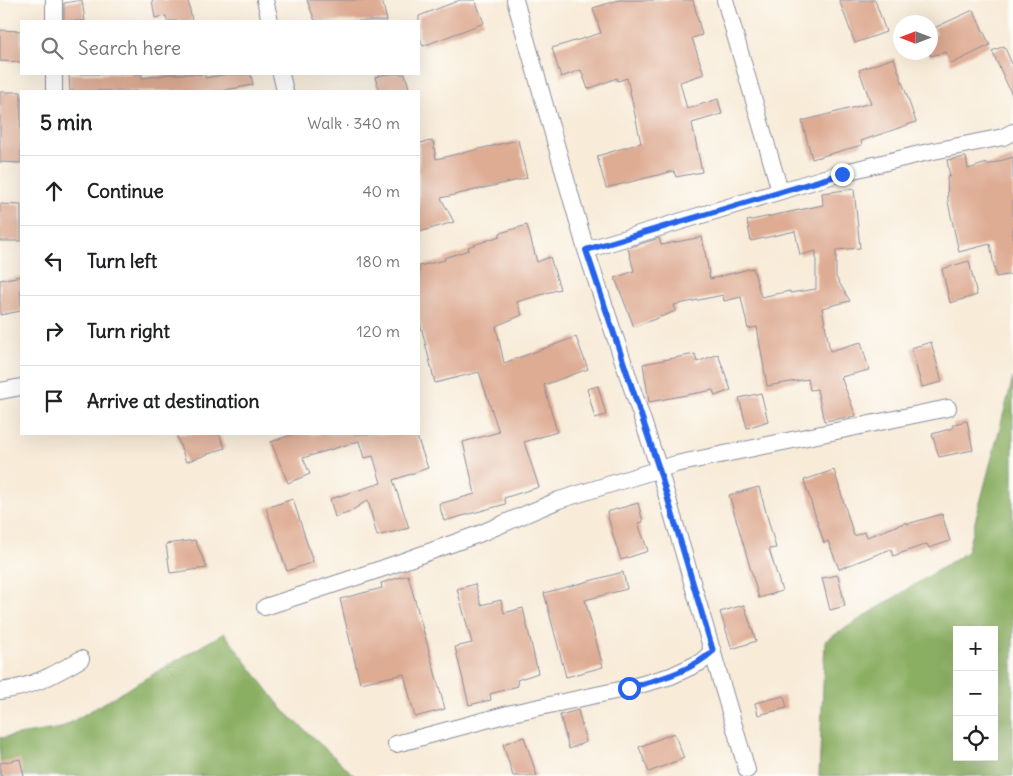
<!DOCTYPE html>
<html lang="en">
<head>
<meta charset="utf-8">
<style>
	:root { --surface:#fff; --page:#f6f6f6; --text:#202124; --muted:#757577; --line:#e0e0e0 }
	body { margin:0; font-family:Delius,sans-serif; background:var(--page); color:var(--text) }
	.controls { position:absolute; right:15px; bottom:15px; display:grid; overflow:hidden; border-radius:0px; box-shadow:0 5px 20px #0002 }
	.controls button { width:45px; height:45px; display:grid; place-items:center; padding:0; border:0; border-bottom:1px solid var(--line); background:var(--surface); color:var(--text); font:25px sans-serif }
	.compass { position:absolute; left:893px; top:15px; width:45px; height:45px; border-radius:50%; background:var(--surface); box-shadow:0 5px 20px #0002; rotate:270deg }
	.stop { position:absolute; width:15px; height:15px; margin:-11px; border:4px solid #2563eb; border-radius:50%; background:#fff }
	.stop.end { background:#2563eb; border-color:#fff; box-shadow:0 1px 5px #0008 }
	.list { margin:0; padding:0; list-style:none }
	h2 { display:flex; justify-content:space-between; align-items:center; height:65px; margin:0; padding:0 20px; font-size:21px }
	h2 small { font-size:16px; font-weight:400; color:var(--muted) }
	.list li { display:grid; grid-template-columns:32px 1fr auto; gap:15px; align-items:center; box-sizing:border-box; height:70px; padding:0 20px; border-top:1px solid var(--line) }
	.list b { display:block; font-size:19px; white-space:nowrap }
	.list em { font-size:16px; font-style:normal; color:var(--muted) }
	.icon { flex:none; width:28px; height:28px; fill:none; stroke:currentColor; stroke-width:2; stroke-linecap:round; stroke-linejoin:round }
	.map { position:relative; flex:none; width:1013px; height:776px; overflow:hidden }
	.search { position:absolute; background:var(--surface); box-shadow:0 5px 20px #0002; left:20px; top:20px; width:400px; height:55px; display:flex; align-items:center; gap:12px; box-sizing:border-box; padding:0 18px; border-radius:0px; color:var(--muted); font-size:19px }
	.panel { position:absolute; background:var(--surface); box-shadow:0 5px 20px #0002; left:20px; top:90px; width:400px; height:345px; border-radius:0px }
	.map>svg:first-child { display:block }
	.forest { fill:#8aae62; stroke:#526e60; fill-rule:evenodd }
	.building { fill:#deab93 }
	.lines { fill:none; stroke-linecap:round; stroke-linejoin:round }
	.minor-casing { stroke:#8a8d9b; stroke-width:18 }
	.minor { stroke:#fff; stroke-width:16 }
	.route { stroke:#2563eb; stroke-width:6 }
</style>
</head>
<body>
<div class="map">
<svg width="1013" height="776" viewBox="0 0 1013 776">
	<rect width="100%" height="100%" fill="#fdfcf7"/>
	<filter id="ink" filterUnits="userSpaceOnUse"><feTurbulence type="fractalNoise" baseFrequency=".02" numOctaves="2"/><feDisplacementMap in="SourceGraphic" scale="10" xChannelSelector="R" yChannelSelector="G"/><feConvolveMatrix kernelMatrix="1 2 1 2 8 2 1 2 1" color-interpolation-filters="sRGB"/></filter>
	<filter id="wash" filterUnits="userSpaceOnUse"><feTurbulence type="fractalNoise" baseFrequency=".0096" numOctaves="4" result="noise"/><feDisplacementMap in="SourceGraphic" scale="20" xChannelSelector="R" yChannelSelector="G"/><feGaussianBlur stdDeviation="1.12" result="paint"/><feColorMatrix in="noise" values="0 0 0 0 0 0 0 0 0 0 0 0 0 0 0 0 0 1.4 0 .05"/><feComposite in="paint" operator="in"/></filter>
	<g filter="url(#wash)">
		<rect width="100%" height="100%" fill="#f8ebd8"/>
		<path class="forest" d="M1013,378v398h-194l6,-135 142,-89zM957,630h37v127h-37z
			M224,633l59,77 72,66h-355v-38l61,-10z"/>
		<g id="blocks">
			<path class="building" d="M82,0l3,21h-21v-18z
				M152,0h36l4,21h-25l-1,-5 -11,2z
				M307,0h75l5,21h-72z
				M460,0h15l9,23 -61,23 -4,-10v-20z
				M619,0h74l9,35 -10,3 12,36 -24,8 7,27 31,-10 4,15 -30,9 10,49 -26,5 -2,-6 -68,17 -9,-32 44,-13 -14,-65 -9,3 -1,-3 -29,11 -7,-19 -20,7 -9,-29 49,-15 -8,-25z
				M839,0h36l11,32 -31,11z
				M973,10l17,35 -39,19 -5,-12 -16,4v-20l7,-2 -3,-6z
				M0,30l21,1v31l-21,-1z
				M1004,46l9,20v31l-21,-46z
				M894,58l22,64 -55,19 1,4 -50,14 -10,-38 69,-18 -12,-33z
				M69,74h73v4l28,-4h35v4l23,-4h23l2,11 -33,6h-150z
				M386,74h19l5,17h-31l-4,-14z
				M0,92h21v71l-21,-1z
				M518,140l9,38 -86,20 13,24 -35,10v-89l14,-2 3,18z
				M966,157l2,12 19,-6v2l26,-8v117l-17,3 -6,-33 -31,8 -11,-50 -1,-26 3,1 -3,-17z
				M854,189l6,59 -24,2v27l14,24 -28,7 8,43 31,-9 8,28 -28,7 15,39 -32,5 -7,-32 -7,1 -2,-11 -41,7 -10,-59 -9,2 -7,-32 -17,4 -1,-6 -49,10 2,6 -42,16 -19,-49 19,-7 -6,-23 31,-10 2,7 41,-8 8,42 43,-11 8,29 29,-6v2l26,-4v-38l-16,4 -5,-24 -44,10 -4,-20 76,-16 -1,-12z
				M0,204l21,1v36h-21z
				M527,225l10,37 13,-5 10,32 -43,13 5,13 -26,11 8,37 72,-26 12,32 -44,16 13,47 -33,10 15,45 -35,11 2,6 -62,17 -5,-17 36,-10 -12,-52 36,-10 -20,-60 -44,11 -16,-65v-52l26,-6 -1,-2 25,-8 -1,-3 32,-11v-3z
				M969,261l8,34 -27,8 -8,-34z
				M21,276v35l-21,4v-35z
				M931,342l11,40 -20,5 -11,-39z
				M695,354l2,8 21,-8 13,36 -16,6 -2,-6 -64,12 -6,-38z
				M598,386l8,29 -11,3 -8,-29z
				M761,393l7,28 -21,7 -8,-30z
				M967,421l6,29 -34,7 -7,-23 21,-6v-4z
				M176,434h43l6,14 -39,14z
				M293,434h123l12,34 -35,12 16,48 -32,8 -9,-36 -20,13 -13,4 -5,-18 51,-16 -8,-27 -9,2 -5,-17 -56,17 7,16 -22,9 -17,-41z
				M834,470l20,66 10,-4 3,5 40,-15v2l35,-10 8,27 -21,7 -2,-4 -34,12 -2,-7 -52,20 -11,-28 -4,2 -20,-63z
				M759,487l17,61 -7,1 13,42 -23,7 -30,-103z
				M293,499l20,63 -26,9 -21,-63z
				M638,503l5,19 -5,1 10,28 -27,9 -8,-24 -6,-24z
				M195,540l12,28 -37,5 -4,-29z
				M623,572l4,17 -42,11 18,67 -37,10 -22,-84z
				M408,575l37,134 -30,8 -11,-43 -44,9 -20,-84 42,-11 -1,-5z
				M838,575l7,31 -15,4 -8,-32z
				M475,584l6,21 20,-5 3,13 19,-5 15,65 -21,7 1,6 -28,8 1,6 -22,5 -14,-58 17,-4 -15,-54z
				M744,605l12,36 -24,8 -12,-37z
				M784,696l3,12 -29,7 -3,-12z
				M578,710l8,32 -17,7 -9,-34z
				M674,733l10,25 -35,14 -10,-25z
				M524,737l13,39h-24l-10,-32z
				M20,759l4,17h-24v-13z"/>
		</g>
	</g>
	<g filter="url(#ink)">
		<use href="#blocks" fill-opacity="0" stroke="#8a8d9b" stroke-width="1"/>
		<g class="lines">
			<defs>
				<path id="minor" d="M54,0v21
					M265,0l5,21
					M515,0l71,250 73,219 88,301
					M725,0l55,191
					M54,74v17
					M281,74l4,17
					M586,250l255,-77 83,-20 79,-16 10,-5
					M0,391l21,-4
					M265,607l119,-39 95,-34 80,-34 117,-36 272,-56
					M0,691c33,-4 53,-16 81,-32
					M396,744l116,-31 117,-25 42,-12 30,-14 12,-11"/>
			</defs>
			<use href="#minor" class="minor-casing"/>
			<use href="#minor" class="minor"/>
		</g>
	</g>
	<g class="lines" filter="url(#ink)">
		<path class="route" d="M629,688c30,-9 61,-16 84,-37l-54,-182 -73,-219 256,-76"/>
	</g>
</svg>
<div class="controls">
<button>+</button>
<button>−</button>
<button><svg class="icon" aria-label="locate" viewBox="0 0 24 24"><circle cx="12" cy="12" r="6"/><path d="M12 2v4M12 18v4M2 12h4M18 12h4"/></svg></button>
</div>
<svg class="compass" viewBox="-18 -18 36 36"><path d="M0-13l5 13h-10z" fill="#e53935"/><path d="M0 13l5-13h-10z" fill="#757577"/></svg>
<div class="stop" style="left:629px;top:688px"></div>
<div class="stop end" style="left:842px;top:174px"></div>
<div class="search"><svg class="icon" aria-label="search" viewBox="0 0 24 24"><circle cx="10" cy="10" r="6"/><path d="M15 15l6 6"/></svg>Search here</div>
<section class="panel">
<h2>5 min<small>Walk · 340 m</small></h2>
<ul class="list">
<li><svg class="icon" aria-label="ahead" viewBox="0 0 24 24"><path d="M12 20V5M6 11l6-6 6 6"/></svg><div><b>Continue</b></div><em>40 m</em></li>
<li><svg class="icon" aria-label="left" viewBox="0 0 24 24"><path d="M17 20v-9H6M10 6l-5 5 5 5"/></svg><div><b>Turn left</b></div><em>180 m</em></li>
<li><svg class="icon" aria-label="right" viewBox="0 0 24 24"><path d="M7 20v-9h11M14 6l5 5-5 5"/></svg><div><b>Turn right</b></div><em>120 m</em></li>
<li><svg class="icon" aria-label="arrive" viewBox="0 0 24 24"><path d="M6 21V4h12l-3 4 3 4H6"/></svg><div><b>Arrive at destination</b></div></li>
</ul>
</section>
</div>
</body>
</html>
